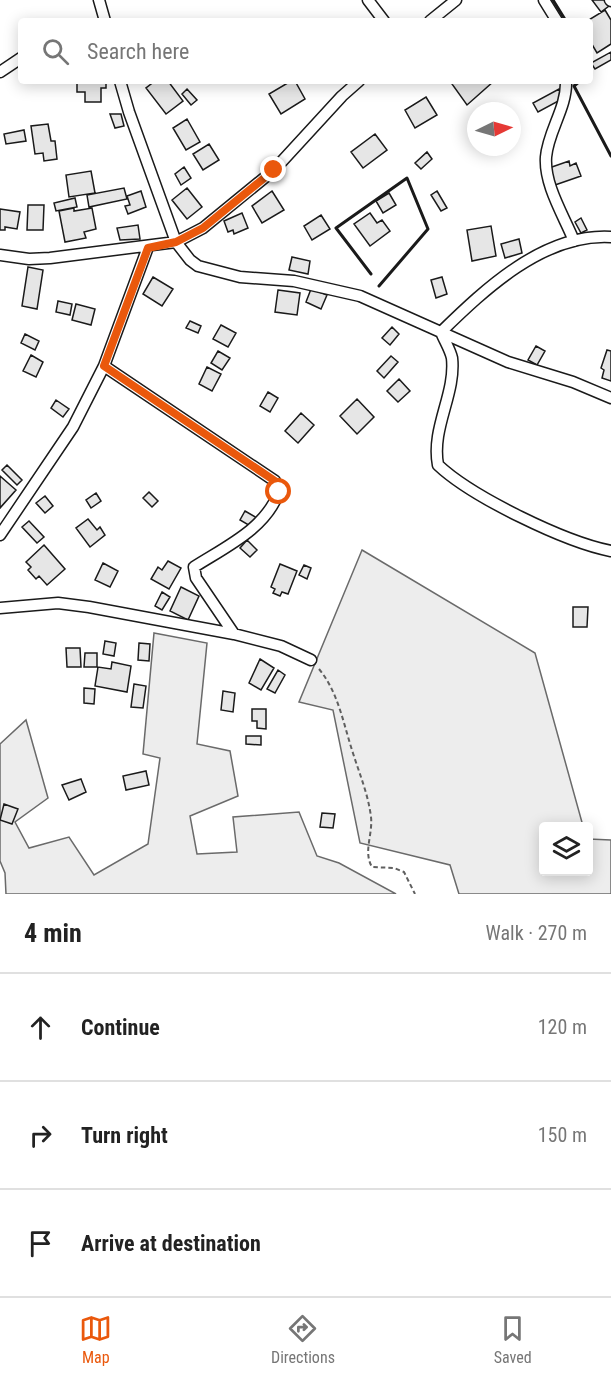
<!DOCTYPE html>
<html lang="en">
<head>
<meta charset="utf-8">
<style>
	:root { --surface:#fff; --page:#f6f6f6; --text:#222; --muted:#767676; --line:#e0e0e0; --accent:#ea580c }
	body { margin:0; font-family:"Roboto Condensed",sans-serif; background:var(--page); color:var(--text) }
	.controls { position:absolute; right:18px; bottom:18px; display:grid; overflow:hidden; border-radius:6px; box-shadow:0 3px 15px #0003 }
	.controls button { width:54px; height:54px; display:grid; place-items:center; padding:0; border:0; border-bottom:2px solid var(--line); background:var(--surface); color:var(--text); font:30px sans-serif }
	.compass { position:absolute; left:467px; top:102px; width:54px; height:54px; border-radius:50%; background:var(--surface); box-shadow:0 3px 15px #0003; rotate:85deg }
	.stop { position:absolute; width:18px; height:18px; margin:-14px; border:4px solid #ea580c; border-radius:50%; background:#fff }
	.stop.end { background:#ea580c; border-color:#fff; box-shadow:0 2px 6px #0008 }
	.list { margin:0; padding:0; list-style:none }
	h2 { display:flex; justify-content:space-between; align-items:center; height:78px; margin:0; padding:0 24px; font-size:26px }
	h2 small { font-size:20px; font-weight:400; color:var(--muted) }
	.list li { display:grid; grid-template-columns:39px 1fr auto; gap:18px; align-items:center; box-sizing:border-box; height:108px; padding:0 24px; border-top:2px solid var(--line) }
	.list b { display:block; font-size:22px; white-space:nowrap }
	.list em { font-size:20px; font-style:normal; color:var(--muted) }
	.icon { flex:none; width:33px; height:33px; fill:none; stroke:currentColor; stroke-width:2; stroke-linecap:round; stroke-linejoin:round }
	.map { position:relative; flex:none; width:611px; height:894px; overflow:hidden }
	.search { position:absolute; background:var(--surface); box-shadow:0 3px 15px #0003; left:18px; right:18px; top:18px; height:66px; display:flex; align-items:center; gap:15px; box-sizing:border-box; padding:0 21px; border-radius:6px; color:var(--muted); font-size:22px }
	.sheet { height:402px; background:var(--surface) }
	nav { display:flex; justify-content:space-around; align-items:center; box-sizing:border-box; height:84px; border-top:2px solid var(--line); background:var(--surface); font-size:16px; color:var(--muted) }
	nav a { display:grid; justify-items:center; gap:3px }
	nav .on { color:var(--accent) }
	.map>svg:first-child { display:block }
	.built { fill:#ededed; stroke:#6a6a6a; stroke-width:1.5 }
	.building { fill:#e6e6e6; stroke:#1a1a1a; stroke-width:1.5 }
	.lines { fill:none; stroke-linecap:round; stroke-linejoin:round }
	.street-casing { stroke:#1a1a1a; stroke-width:13 }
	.path { stroke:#5f5f5f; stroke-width:2; stroke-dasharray:4.5 3; stroke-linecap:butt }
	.street { stroke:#fff; stroke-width:10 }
	.wall { stroke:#1a1a1a; stroke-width:3 }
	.route { stroke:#ea580c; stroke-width:8 }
</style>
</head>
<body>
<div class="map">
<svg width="611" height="894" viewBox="0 0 611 894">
	<rect width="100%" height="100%" fill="#fff"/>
	<path class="built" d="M362,550l173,103 48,173h-39v46h44l1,-33 22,1v54h-152l-9,-29 -90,-22 -27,-133 -34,-8z
		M154,633l53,10 -10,101 33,7 8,45 -48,20 7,38 40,-2 -4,-35 66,-5 18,44 22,7 57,31h-390l-1,-21 -5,-12v-117l26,-24 22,78 -33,24 14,26 40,-11 25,38 54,-31 12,-86 -17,-4z"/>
	<path class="building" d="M592,0h13l4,6 -8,6z
		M605,10l6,10v24l-14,9 -7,-12v-20h-3z
		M611,52v8l-16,9 -4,-6z
		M77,81h29v7h-5v14h-16v-10h-8z
		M155,81h13l15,20 -17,13 -20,-26z
		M291,81h4l10,18 -24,15 -12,-20z
		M456,81h38l-27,24 -15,-21z
		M187,89l10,11 -6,5 -9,-11z
		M559,89l5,9 -26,14 -5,-9z
		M426,97l11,18 -22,13 -10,-18z
		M110,114h11l3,12 -9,2z
		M187,119l13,23 -14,8 -13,-22z
		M48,124l3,17h4l2,18 -13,2 -1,-8 -8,1 -4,-28z
		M24,130l2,11 -20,3 -2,-10z
		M375,134l12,16 -24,18 -12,-16z
		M209,144l10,16 -16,10 -10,-16z
		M427,152l5,7 -11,10 -6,-6z
		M569,161l1,5 6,-3 5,13 -26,9 -6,-17z
		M184,167l7,11 -10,7 -6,-11z
		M91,171l4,22 -26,4 -3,-22z
		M124,188l3,11 -38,8 -2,-12z
		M187,188l15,19 -15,12 -15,-19z
		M141,191l5,16 -18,7 -3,-8 5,-1 -3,-9z
		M272,191l12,19 -22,13 -10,-17z
		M437,191l10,17 -6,3 -10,-16z
		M389,193l7,12 -13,8 -7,-12z
		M75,198l2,9 -21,4 -2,-8z
		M28,205h16l-1,25h-16z
		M74,208v3l18,-3 4,21 -12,3 2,6 -21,4 -6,-31z
		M0,209l20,3 -3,17 -12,-2v3h-5z
		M242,213l6,15 -14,6 -1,-4 -5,2 -4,-11z
		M370,213l7,10 5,-3 8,11 -20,15 -16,-22z
		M321,215l9,14 -18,11 -8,-14z
		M581,218l6,12 -6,3 -6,-11z
		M138,225l2,14 -20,1 -3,-12z
		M491,226l5,30 -24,5 -5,-31z
		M519,239l3,14 -17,5 -4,-14z
		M292,257l18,4 -2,13 -19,-4z
		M28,267l15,3 -6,39 -15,-3z
		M153,277l20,12 -11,17 -19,-12z
		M442,277l5,17 -11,4 -5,-18z
		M311,289l16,6 -6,14 -15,-7z
		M278,290l22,3 -3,22 -22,-3z
		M58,301l14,3 -2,11 -14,-3z
		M76,304l19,5 -4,16 -19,-5z
		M190,321l11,5 -3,7 -12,-5z
		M221,325l15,8 -8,14 -15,-8z
		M392,327l7,7 -9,11 -8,-7z
		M25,334l14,7 -4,9 -14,-7z
		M536,346l9,5 -8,14 -9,-5z
		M607,350l4,1v30l-9,-3 2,-8 -3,-2z
		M218,351l12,7 -8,12 -11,-7z
		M31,355l12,7 -7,15 -13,-6z
		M391,356l7,6 -14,16 -7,-7z
		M207,367l14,7 -9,17 -13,-7z
		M399,379l11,12 -12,11 -11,-11z
		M268,392l10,6 -8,14 -10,-6z
		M357,399l17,18 -17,17 -17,-18z
		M56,400l13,9 -6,8 -12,-9z
		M301,413l13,12 -16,18 -13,-12z
		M7,465l15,15 -5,5 -15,-15z
		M0,476l16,14 -16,18z
		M149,492l9,9 -6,6 -9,-9z
		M96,493l5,8 -10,7 -5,-8z
		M45,496l8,10 -8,7 -9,-10z
		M245,511l12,7 -5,9 -12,-7z
		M88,519l9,11 3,-3 5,8 -15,12 -14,-19z
		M29,521l15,16 -7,6 -15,-16z
		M247,540l10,10 -7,7 -10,-9z
		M44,545l21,24 -18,16 -8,-9 -3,3 -8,-9 3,-3 -5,-5z
		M168,561l13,7 -12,21 -18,-10 7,-12 4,3z
		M103,563l15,8 -8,16 -15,-7z
		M280,564l17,7 -9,23 -6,-2 -2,4 -7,-3 2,-4 -4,-2z
		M304,565l7,3 -4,11 -8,-4z
		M181,587l18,9 -11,24 -18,-9z
		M162,592l8,5 -8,13 -7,-4z
		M573,607h15l-1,20h-14z
		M105,641l11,2 -2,13 -11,-2z
		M139,643l11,1 -1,17 -11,-1z
		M66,648h14l1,19h-14z
		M85,653h12v14h-13z
		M260,659l14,9 -13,22 -12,-7z
		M112,662l19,4 -4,26 -32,-6 3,-19 13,2z
		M278,670l7,5 -10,18 -8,-4z
		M134,684l12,2 -3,22 -12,-1z
		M84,688l11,1 -1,15 -10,-1z
		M223,691l12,2 -2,19 -12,-2z
		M252,709h14v20l-9,-1v-7h-5z
		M246,736h15v9l-15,-1z
		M146,771l3,14 -23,5 -3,-14z
		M81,779l5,13 -17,8 -7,-15z
		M4,804l14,5 -6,15 -12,-4z
		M322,813l13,1 -2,14 -13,-1z"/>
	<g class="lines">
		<defs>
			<path id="street" d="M99,0l6,21
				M368,0l16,21
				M544,0l13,21
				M610,0l1,1
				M430,21l26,-21
				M0,72l21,-14
				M120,81l9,31 47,130 14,18 8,6 42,11 54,4 66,15 148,66 65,20 38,16
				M566,81c1,27 -18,50 -20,76 -2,28 18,59 28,84
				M611,237c-67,-4 -126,52 -170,95 3,8 9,17 11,26 4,36 -21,70 -14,107 34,32 127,77 173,86
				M0,255l29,4 21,-1 126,-16 27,-14 71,-58 68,-74 17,-15
				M104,366l171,115 4,11c-14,37 -52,54 -85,75l2,11 38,56
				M0,535l73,-108 31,-61 44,-119
				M0,608l58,-5 31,4 145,27 47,12 30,14"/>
		</defs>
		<use href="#street" class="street-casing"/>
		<path class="path" d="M319,669c19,23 24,53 33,81 7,23 16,43 19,67 2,17 -8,35 1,50l22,1 10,4 11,22"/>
		<use href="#street" class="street"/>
		<path class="wall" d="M553,0l13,21
			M580,81l-6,5 37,70
			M371,274l-35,-46 71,-50 21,51 -49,57"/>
	</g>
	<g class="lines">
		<path class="route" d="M274,170l-71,58 -27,14 -28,6 -44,118 171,115 4,11"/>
	</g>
</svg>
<div class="controls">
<button><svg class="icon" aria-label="layers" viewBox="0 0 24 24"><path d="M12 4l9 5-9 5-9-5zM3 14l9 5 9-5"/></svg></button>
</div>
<svg class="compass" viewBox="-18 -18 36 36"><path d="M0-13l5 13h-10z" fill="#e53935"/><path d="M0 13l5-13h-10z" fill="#767676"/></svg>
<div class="stop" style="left:279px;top:492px"></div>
<div class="stop end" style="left:274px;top:170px"></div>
<div class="search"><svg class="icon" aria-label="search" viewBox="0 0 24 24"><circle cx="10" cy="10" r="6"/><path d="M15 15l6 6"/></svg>Search here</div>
</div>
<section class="sheet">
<h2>4 min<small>Walk · 270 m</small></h2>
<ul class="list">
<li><svg class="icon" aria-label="ahead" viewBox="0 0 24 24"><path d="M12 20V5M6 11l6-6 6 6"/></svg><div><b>Continue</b></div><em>120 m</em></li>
<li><svg class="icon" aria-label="right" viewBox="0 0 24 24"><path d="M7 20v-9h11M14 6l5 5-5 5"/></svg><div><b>Turn right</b></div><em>150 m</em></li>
<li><svg class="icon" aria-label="arrive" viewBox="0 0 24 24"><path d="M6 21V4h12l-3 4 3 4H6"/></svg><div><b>Arrive at destination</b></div></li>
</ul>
</section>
<nav>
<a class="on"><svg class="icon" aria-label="map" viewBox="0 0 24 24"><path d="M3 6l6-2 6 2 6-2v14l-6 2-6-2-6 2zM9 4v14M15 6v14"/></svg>Map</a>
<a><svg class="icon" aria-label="directions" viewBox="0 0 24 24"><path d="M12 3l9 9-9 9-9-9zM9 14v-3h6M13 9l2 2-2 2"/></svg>Directions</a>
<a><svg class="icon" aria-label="saved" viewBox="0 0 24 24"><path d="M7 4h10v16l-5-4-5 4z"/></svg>Saved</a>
</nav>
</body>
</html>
